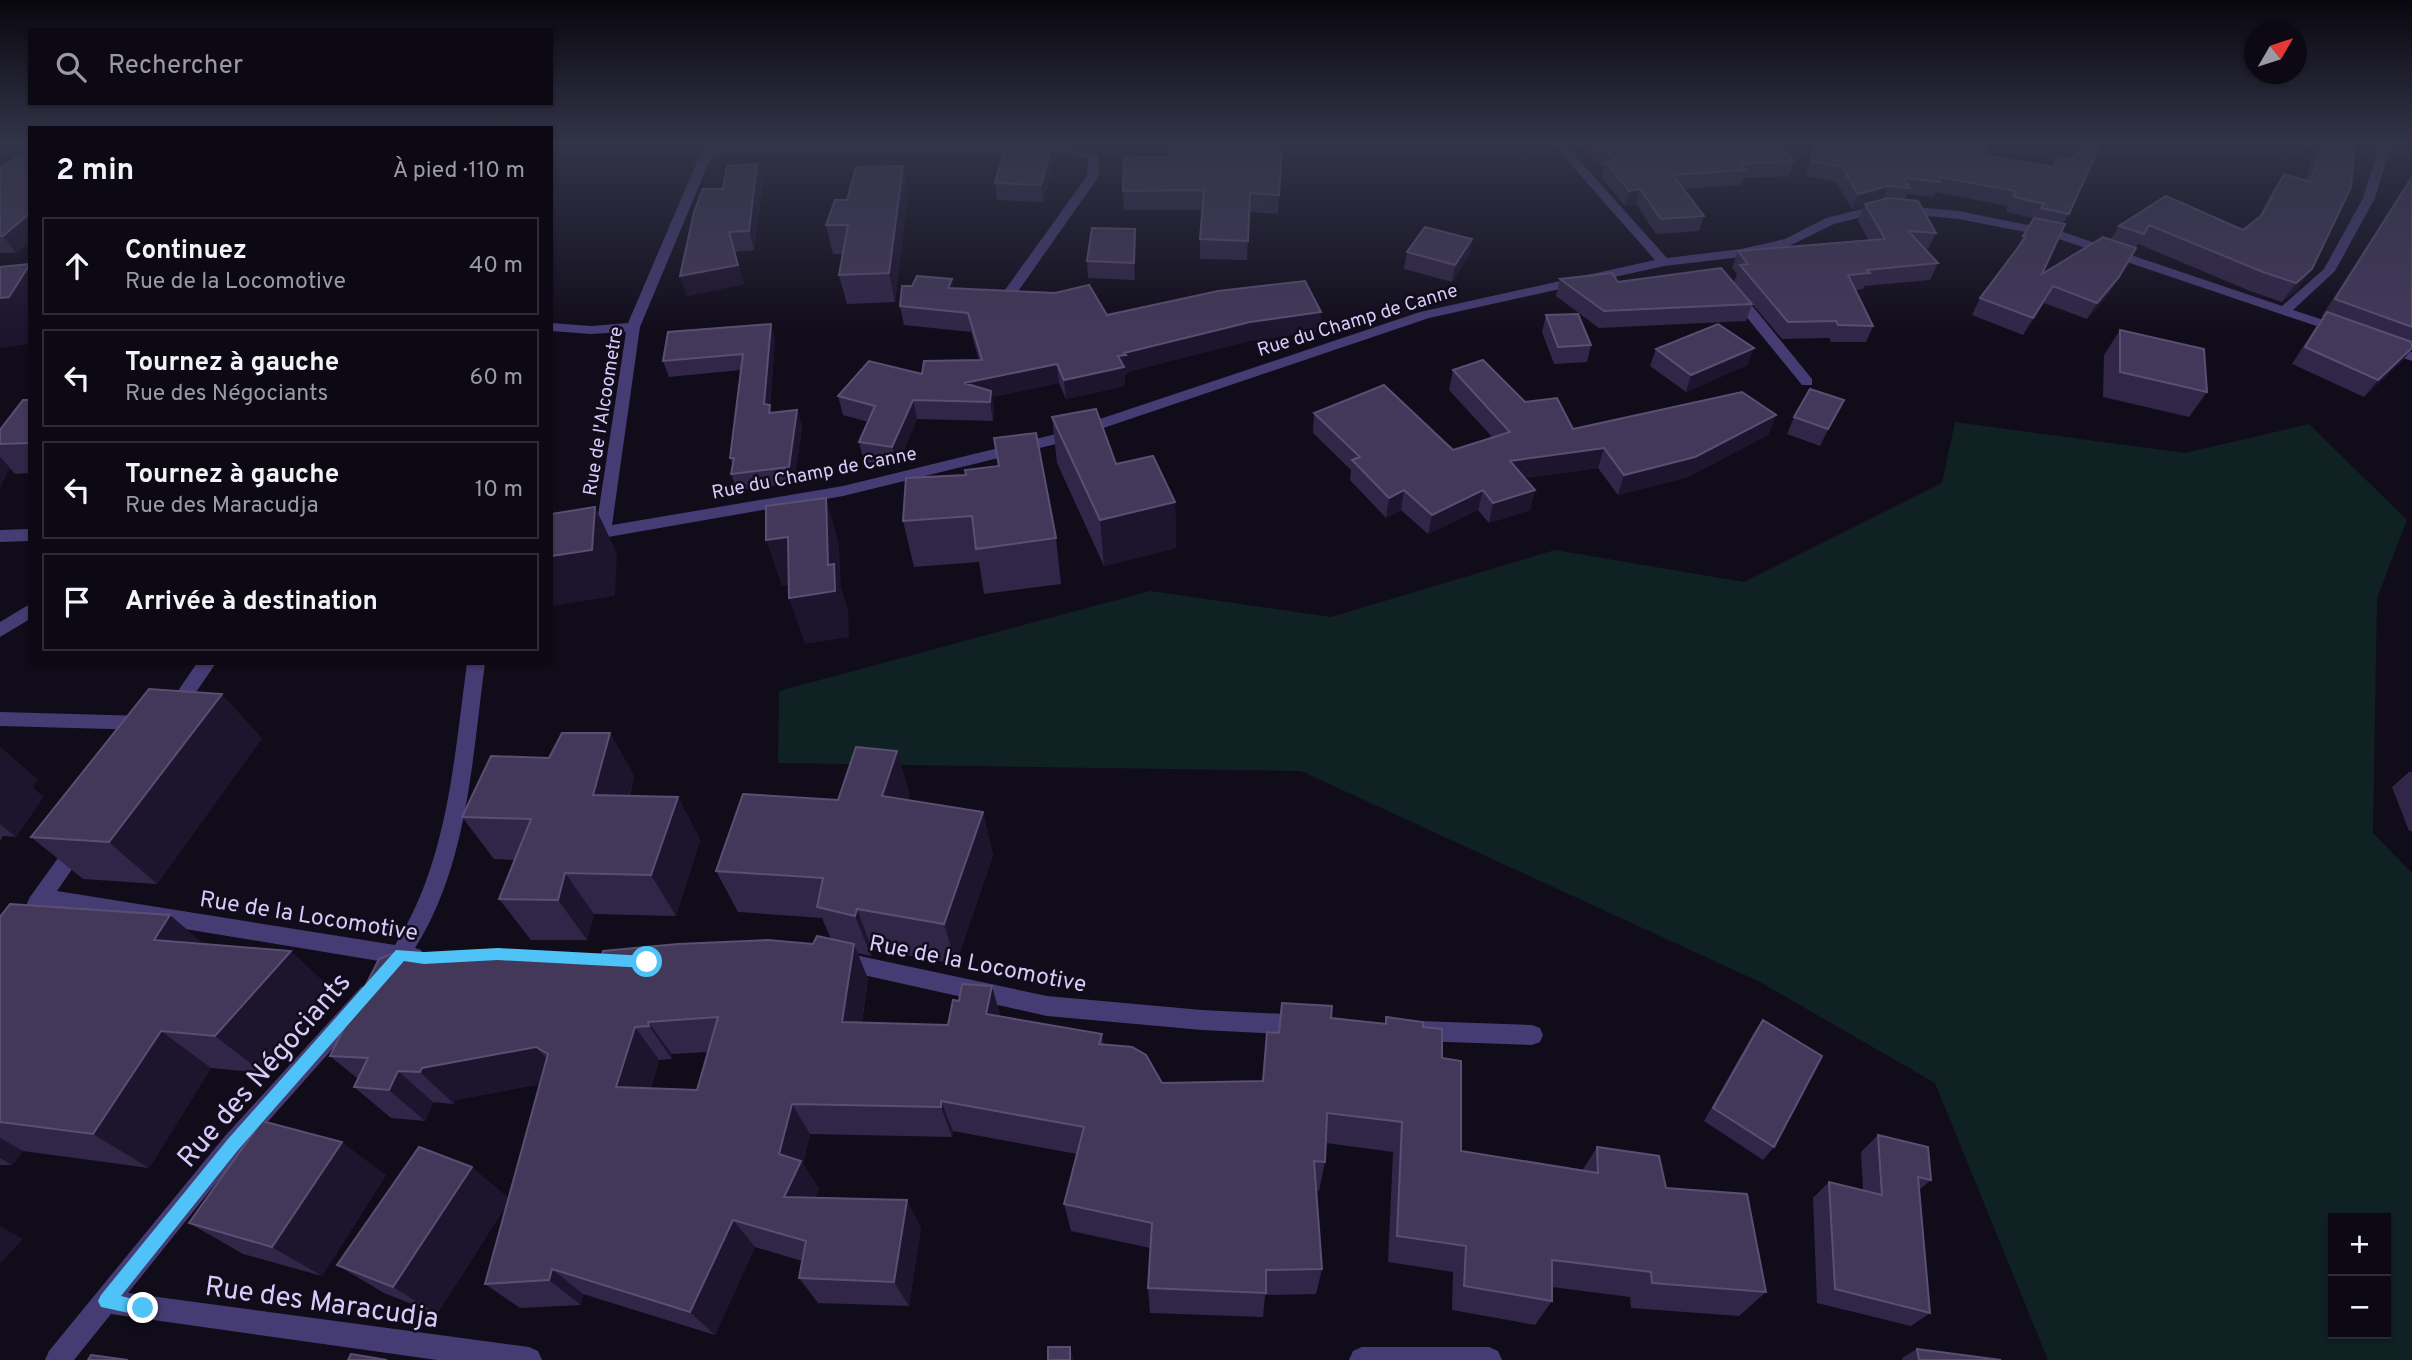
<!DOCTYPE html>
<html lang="fr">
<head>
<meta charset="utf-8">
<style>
	:root { --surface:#0d0914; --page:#16121d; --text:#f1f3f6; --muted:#9a9aa0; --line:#2d2a34 }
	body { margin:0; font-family:Overpass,sans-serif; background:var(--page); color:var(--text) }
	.controls { position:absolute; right:21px; bottom:21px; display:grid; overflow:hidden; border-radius:0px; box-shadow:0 2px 5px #0004 }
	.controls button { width:63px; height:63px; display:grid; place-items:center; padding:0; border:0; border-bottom:2px solid var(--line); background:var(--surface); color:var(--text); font:35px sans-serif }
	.compass { position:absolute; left:2244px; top:21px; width:63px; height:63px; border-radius:50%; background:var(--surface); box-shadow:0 2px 5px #0004; rotate:51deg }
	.stop { position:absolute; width:21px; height:21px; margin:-16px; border:5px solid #4fc3f7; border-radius:50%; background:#fff }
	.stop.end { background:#4fc3f7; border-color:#fff; box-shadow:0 2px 7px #0008 }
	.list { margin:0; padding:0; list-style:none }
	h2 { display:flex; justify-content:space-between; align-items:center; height:91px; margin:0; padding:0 28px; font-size:30px }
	h2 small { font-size:23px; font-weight:400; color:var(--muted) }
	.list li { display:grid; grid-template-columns:46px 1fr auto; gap:21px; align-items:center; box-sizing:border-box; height:98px; margin:0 14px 14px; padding:0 14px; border:2px solid var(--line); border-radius:0px }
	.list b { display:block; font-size:26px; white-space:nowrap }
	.list p { margin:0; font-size:23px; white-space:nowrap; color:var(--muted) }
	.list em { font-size:23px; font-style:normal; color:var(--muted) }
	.icon { flex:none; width:38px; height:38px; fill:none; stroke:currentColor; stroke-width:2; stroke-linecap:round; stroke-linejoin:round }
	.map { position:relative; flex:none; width:2412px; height:1360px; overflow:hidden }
	.search { position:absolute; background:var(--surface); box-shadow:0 2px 5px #0004; left:28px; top:28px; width:525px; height:77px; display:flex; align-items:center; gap:18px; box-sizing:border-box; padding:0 24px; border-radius:0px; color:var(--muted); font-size:26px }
	.panel { position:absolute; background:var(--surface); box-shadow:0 2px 5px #0004; left:28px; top:126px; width:525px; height:539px; border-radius:0px }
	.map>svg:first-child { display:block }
	.green { fill:#102123; fill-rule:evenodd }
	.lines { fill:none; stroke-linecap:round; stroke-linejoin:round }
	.minor { fill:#463c74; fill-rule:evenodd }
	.wall { fill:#312647; fill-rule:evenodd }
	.shaded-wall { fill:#1d142d }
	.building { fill:#43385a; stroke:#5a4f73; stroke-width:2; fill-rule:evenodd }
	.route { fill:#4fc3f7 }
	.labels { text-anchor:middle; stroke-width:5; stroke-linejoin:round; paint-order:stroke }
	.far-street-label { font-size:19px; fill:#d6cbfa; stroke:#110c1a }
	.street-label { font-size:23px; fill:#d6cbfa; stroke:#110c1a }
	.near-street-label { font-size:28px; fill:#d6cbfa; stroke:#110c1a }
</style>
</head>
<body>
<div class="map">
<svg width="2412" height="1360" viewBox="0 0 2412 1360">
	<rect width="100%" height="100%" fill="#110c1a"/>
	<path class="green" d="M1955,422l230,31 124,-29 98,96 -30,78 -4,235 39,40v487h-364l-113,-277 -175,-101 -459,-211 -523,-8 1,-72 371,-100 181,26 224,-67 189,32 198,-99zM2333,1218h53v116h-53z"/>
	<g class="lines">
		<path class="minor" d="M705,143h12l-2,5 340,-3 43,10 1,21 -85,121 -5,1 -7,-4 85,-118 1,-17 -33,-8 -343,4 -72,172 -28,198 231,-39 209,-51 368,-123 235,-52 -103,-117h12l103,115 74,-9 44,-10 41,-21 56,-14 77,7 104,21 219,74 42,-37 39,-71 17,-55h12l-17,55 -40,73 -42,39 52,17 2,3 -7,4 -284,-96 -97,-19 -77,-7 -48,12 -45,22 -48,11 -77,9 -235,52 -373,126 -213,52 -292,51v-12l45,-7 30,-196 -35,2 -40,-3v-8l40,3 37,-3z
			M1736,291l5,1 71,87v6h-10l-71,-87 -2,-3z
			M2385,343l27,9v9l-32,-11 -2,-3z
			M30,529v12l-30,1v-12z
			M30,604v15l-30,18v-15z
			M197,663h19l-35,51h-12l-3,-5 3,-5z
			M467,663h18c-13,96 -17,201 -70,285l6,2 3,7 -3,7 -7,2 -9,-1 -10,6 -7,-2 -3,-7 -339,-56 -9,6 -7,-3 -3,-6 3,-6 41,-57 7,-2 7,2 3,6 -31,45 338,54c53,-84 59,-186 72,-282z
			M0,712l147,4 6,2 3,5 -3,5 -6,2 -147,-4z
			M841,952l206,44 155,14 102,5 8,3 3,7 -3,7 -8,3 -102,-5 -155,-14 -206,-46 -7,-2 -3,-7 3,-7z
			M368,984l7,3 3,7 -3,7 -134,151 -113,141 401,54 9,4 4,9h-105l-326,-46 -37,46h-29l4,-9 176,-215 136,-149z
			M1419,1021l113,4 8,3 3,7 -3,7 -8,3 -113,-4 -8,-3 -3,-7 3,-7z
			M1362,1347h127l9,4 4,9h-153l4,-9z"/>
	</g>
	<path class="wall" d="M1006,143h53h-4l1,11 -13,48 -46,-2 -2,-17z
		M1172,143h56l54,5 -4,66 -29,-2 -2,48 -47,-1v-20l2,-29h-78l-1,-19 45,-34z
		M1576,143h202l16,18 -5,15 -46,2 -2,7 -57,4 20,27 -5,15 -43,3 -20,-30 -11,2 -23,-28 2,-10 -28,-24z
		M1815,143h96l29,3 2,-3h44l1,13 82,58 -6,10 -21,50 69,-35 8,-13 47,-30 77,34 15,-12 14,-26 12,-18 21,6 10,-31 -16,-6h56l-56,145 -17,14 -32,-11 -112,-47 -29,50 -22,25 -43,-16 -21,32 -51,-20 8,-17 34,-45 9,-17 11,-18 -28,-6 2,-6 -72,-14 -2,5 -27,-3 -2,6 31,33 -8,16h-3l13,14 -8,17 -66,6 -1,3 -7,1 17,36 -7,16h-35l-2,-4 -47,1 -48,-57 3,-8 -5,-6 6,-17 131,-10 -11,-20 6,-15 -12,3 -16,-27 -30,-6z
		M30,150v91l-14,12h-16v-85z
		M757,164l6,20 -9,66 -19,2 9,32 -57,12 -7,-20 43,-87z
		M903,166l5,29 -13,107 -48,2 -8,-29 4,-21h-10l-7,-29 21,-25z
		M2412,177v173l-9,10 -39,37 -72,-33 23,-36 8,-11 -1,-1 79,-124z
		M1135,229v51l-47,-2 -1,-17z
		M1407,252l62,4 -17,26 -48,-13z
		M952,279l1,9 154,27 214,-3 -1,19 -71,10 -122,31v2l-2,1v11l-59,13 -7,-16 -67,14 2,13 -1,11 -76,-2 -20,47 -33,-4 -5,-20 9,-20 -25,-7 -5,-19 141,-36 -8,-28 -67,-7 -4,-19 12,-20z
		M1560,279l192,25 -6,17 -147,7 -43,-32z
		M1546,315l45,30 -4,17 -33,2 -12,-32z
		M771,324l4,16 -5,67 2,6 25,-3 5,16 -8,57 -57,7 -6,-16 2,-9 -3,-7 11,-88 -72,7 -6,-16z
		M2120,330l87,62 -18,25 -86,-20 1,-42z
		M1754,348l-7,17 -61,27 -36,-26 6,-17z
		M1453,370l72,32 48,27 203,-14 -8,20 -80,42 -70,18 -20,-27 -73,10 10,12 -5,20 -41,13 -11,-13 -50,24 -27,-24 -15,8 -36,-38 1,-10 -38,-37 1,-20 139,37 40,-12 -44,-48z
		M30,400v73l-15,1 -15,-17v-27z
		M1844,400l-24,46 -33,-12 7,-17z
		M1052,417l64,47 59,38 1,46 -72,18 -47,-103z
		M906,478l150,60 5,46 -77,10 -5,-32 -65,5 -11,-46z
		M610,733l24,43 -4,20 48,1 22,43 -24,76 -82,-2 -7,26h-56l-32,-41 16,-39 -21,-1 -32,-42 87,-59z
		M262,738l-105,146 -74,-5 -52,-42z
		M0,747l38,33 -6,7 11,10 -27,40 -13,-1 -3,5z
		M2409,772h3v59h-3l-17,-44z
		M910,794l-2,6 75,12 10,43 -37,109 -84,-15 -1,7 -14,-3 11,26 -6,43 86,3 11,-24 33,-15 8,30 102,18 1,11 59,38 101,-2 16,-48 52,-15 54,6 1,-7 37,10 19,31 19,93 121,20 15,-24 69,41 100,104 -27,24 -108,-8 -1,-11 -78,-10v14l-17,24 -83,-15 1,-38 -65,-10 5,-110 -67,-9 -1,19 -6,29 -3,-1 6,79 -6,25 -51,1 -2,22 -113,-4 -2,-25 2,-40 -79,-17 -7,-27 13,-50 -124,-23 -1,6 -142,-3 -7,30 16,25 -4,9 106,29 -12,79 -91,-3 -19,-25 3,-17 -47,-14 -40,88 -132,-41 -2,11 -61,3 -35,-24 22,-80 -70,110 -53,-21 -47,-28 172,-67 31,-114 -85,16 -1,4 -21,-2 -8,19 -34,-3 -37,-31 4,-8 -28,-23 272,-101 211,-11 18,-5 -9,-21 -84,-6 -22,-41 122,-71zM708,1052l-11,38 -46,-2 8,-28 13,-1v-5z
		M0,917l205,27 129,47 -71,82 -52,-5 -62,100 -126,-17 -11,14h-12z
		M1763,1020l11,127 -11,13 -59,-39 49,-87z
		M1878,1135l53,45 -12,10 11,123 -19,13 -94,-23 -4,-105 16,-16 34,8 -2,-38z
		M386,1175l-64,101 -79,-22 -54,-31z
		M1917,1349l84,11h-98l-1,-2z"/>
	<path class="shaded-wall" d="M1053,143h2l1,11 -13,48 -2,-17z
		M757,164l6,20 -9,66 -5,-19z
		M903,166l5,29 -13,107 -6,-29z
		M1888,186l-7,15 -16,3 -1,2 -12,3 6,-15z
		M1640,189l-4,15 -11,2 4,-15z
		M30,213v28l-14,12 -13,-17z
		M1135,229v51l-1,-17z
		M729,232l15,52 -57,12 -7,-20z
		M1472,239l-3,17 -17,26 3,-17z
		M30,264v80l-30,4v-50z
		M2312,269l-13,19 -17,14 14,-19z
		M2119,277l-10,17 -22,25 10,-16z
		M952,279l3,19 -7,-10z
		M2053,286l-9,17 -21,32 10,-17z
		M1321,312l-1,19 -71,10 -122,31v2l-2,1v11l-59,13 -2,-19 60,-27 126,-31z
		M771,324l4,16 -5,67 5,14 -1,8 -10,-25z
		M1754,348l-7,17 -61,27 5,-17z
		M2412,348l-9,12 -39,37 14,-17z
		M1057,364l2,19 -67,14 2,13 -1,11 -3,-19 -26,-19z
		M913,400l4,19 -20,47 -5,-19z
		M1844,400l-8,17 -16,29 8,-17z
		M797,410l5,16 -8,57 -5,-16z
		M1776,415l-8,20 -80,42 -70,18 6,-20z
		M1604,448l-6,20 -93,13 5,-20z
		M0,458l10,10 -10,20z
		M1404,490l-3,20 -15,8 3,-20z
		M1483,490l-5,20 -50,24 4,-19z
		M1535,490l-5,20 -41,13 4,-20z
		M826,498l13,46 2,43 7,23 1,27 -44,7 -16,-46 39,-33z
		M1175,502l1,46 -72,18 -4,-46z
		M595,507l22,46 -2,43 -64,10v-50z
		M788,537l15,45 -21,4 -16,-46z
		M222,694l40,44 -105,146 -48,-42z
		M610,733l24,43 -15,62 -26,-43z
		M0,747l38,33 -6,7 11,10 -27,40 -16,-13z
		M897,751l13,43 -14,45 -14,-43z
		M678,797l22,43 -24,76 -25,-41z
		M983,812l10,43 -37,109 -12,-40z
		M565,873l29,41 -7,26 -29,-40z
		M857,909l15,40 -1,7 -16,-40z
		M170,915l47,40 -63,-15z
		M854,944l14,35 -11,76 -15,-33z
		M291,951l43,40 -71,82 -48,-37z
		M992,986l9,34 -15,-6z
		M648,1022l24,32v5l-23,-33z
		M635,1027l24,33 -17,58 -26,-31z
		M161,1031l50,37 -62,100 -56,-34z
		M536,1047l29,32 -110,21 -1,4 -34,-32 2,-4z
		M398,1071l35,31 -8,19 -36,-31z
		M941,1101l12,30 -1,6 -11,-30z
		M792,1104l18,30 -7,30 16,25 -16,35 -19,-27 -5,-43z
		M0,1138l23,13 -11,14 -12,-7z
		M342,1142l44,33 -64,101 -50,-29z
		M472,1167l38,32 -73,115 -44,-27z
		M907,1200l14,27 -12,79 -15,-24z
		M733,1220l22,27 -40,88 -25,-23z
		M0,1226l23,13 -23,25z
		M552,1269l31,25 -2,11 -32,-25z
		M1070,1347l4,13h-4z"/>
	<path class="building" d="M1006,143h47l-12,42 -46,-2z
		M1172,143h51l59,5 -3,47 -29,-2 -2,48 -48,-2 4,-49 -81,1 1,-33 44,-1z
		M1595,143h183l16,18 -53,3 5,6 -73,5 31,41 -43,3 -21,-30 -11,2 -23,-28 12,-2z
		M1816,143h95l36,4v-4h39l1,13 66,11 5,-10 14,3 12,-17h7l8,4 -30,67 -28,-6 3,-4 -30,-7 1,-6 -76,-14 1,5 -36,-4 6,10 -22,-2 -30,8 -16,-27 -31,-6z
		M2323,143h32l-4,44 -39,82 -16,14 -33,-11 -114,-47 -5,9 -25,-8 47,-30 77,34 19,-15 22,-41 27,8z
		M30,150v63l-27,23h-3v-68z
		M757,164l-8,67 -20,1 9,33 -58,11 14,-64 9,-23h20l4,-23z
		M903,166l-14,107 -50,2 9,-50h-22l9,-25h12l9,-33z
		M2412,177v150l-77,-28z
		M1889,198l29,3 18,32 -28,-2 30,32 -71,7 3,3 -22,2 25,51 -35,-1 -2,-4 -48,1 -48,-57 8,-1 -10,-13 147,-12 -20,-35z
		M2034,218l31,6 -23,50 61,-37 33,11 -17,29 -22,26 -44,-17 -20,32 -53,-20 46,-61 -3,-1z
		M1425,227l47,12 -17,26 -48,-13z
		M1092,228l43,1 -1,34 -47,-2z
		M30,264l-21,33 -9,1v-31z
		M1721,268l31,36 -148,7 -44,-32 52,-6 6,9z
		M917,276l35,3 -4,9 107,5 34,-8 18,30 111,-24 87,-10 16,31 -71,10 -126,31 2,2 -8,1 6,11 -60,13 -7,-16 -93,19 27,8 -1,11 -77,-2 -21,47 -33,-5 16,-36 -37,-10 31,-35 53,13 2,-13 58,-1 -14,-47 -68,-7 2,-20h10z
		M2327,312l85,30v6l-34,32 -73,-33z
		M1578,314l13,31 -33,2 -12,-32z
		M771,324l-7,80 6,1 -1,8 28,-3 -8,57 -58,7 3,-16h-4l13,-104 -80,7 5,-29z
		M1718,324l36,24 -63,27 -35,-26z
		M2120,330l84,19 3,43 -87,-20z
		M1483,360l42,42 32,-4 16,31 169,-37 34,23 -81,42 -71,18 -20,-27 -94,13 25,29 -42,13 -10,-13 -51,25 -28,-25 -15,8 -37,-38 8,-3 -46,-44 70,-28 69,65 57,-18 -57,-62z
		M1810,389l34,11 -16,29 -34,-12z
		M23,400h7v43l-30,1v-14z
		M1096,409l20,55 37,-8 22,46 -75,18 -48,-103z
		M1036,433l20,105 -80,11 -4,-33 -69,5 3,-43 60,-3 -1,-5 34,-4 -5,-28z
		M826,498l2,67 6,-1 1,27 -46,7 -1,-61 -22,3v-34z
		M595,507l-3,43 -41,6v-42z
		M149,689l73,5 -113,148 -78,-5z
		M562,733h48l-17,62 85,2 -27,78 -86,-2 -7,27 -59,-1 32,-80 -69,-2 29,-61 58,2z
		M856,747l41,4 -15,45 101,16 -39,112 -87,-15 -2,7 -38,-9 6,-29 -107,-7 27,-77 95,6z
		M10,904l160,11 -16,25 137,11 -76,85 -54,-5 -68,103 -93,-12v-205z
		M817,936l37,8 -12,78 106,3 5,-25 6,1 3,-17 30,2 -6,28 116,20 -3,10 33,3 14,8 16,28 101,-2 4,-49 12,1 3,-30 50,3 -1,12 55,6v-7l37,5v5l19,2v29l19,3v90l137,22 -1,-26 62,9 7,32 81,6 19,98 -114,-9 -1,-11 -99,-12v41l-88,-15 2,-40 -69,-10 5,-114 -75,-9 -2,49 -11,-1 8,108 -56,1v23l-118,-5 4,-65 -88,-19 20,-77 -143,-26v6l-149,-3 -13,50 22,7 -17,36 123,3 -13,82 -95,-4 7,-37 -73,-21 -43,92 -138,-43 -3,11 -64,4 63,-230 -12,-7 -114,21 -2,4 -22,-1 -9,19 -35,-3 14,-29 -38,-2 49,-97 15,-6 208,2 1,-4 75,-7 90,-4 45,4zM718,1017l-21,73 -81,-3 19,-60 14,-1 -1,-4z
		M1763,1020l59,36 -48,91 -61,-39z
		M262,1121l80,21 -70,105 -83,-24z
		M1878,1135l50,12 3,33 -13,-3 12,136 -95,-24 -6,-107 53,13z
		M419,1147l53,20 -79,120 -56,-22z
		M1048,1347h22v13h-22z
		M1917,1349l84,11h-82z
		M351,1354l36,6h-39z
		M91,1355l37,5h-40z"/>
	<linearGradient id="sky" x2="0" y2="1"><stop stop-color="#09070e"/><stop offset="0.43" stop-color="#323449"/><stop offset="1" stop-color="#323449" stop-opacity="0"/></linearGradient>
	<rect width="2412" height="333" fill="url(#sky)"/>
	<path class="route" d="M498,948l149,8 7,6 -7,6 -149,-8 -74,4 -20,-3 -166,189 -117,146 28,7 2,5 -2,6 -6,2 -42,-9 -3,-6 3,-6 127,-156 168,-189 28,2z"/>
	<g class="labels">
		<g class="far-street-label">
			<text transform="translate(1357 319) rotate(-17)" y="7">Rue du Champ de Canne</text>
			<text transform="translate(602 411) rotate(-81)" y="7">Rue de l'Alcoometre</text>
			<text transform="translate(814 472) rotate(-11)" y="7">Rue du Champ de Canne</text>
		</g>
		<g class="street-label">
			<text transform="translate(309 915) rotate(9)" y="8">Rue de la Locomotive</text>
			<text transform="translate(978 963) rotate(11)" y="8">Rue de la Locomotive</text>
		</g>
		<g class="near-street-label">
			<text transform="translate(263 1069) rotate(-49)" y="10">Rue des Négociants</text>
			<text transform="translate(322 1301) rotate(8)" y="10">Rue des Maracudja</text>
		</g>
	</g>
</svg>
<div class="controls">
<button>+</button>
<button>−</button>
</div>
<svg class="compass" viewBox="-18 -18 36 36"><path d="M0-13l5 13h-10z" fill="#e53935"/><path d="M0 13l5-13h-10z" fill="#9a9aa0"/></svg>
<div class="stop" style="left:647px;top:962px"></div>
<div class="stop end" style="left:143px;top:1308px"></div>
<div class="search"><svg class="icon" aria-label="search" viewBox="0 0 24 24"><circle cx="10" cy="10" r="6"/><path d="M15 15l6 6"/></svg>Rechercher</div>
<section class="panel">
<h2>2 min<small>À pied · 110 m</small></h2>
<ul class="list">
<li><svg class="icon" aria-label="ahead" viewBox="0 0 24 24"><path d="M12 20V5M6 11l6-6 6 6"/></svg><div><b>Continuez</b><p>Rue de la Locomotive</p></div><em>40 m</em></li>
<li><svg class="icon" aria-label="left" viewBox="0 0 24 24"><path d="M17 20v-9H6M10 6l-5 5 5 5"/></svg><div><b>Tournez à gauche</b><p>Rue des Négociants</p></div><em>60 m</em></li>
<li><svg class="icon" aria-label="left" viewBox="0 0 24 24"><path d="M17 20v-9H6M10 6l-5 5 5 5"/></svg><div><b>Tournez à gauche</b><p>Rue des Maracudja</p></div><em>10 m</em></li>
<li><svg class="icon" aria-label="arrive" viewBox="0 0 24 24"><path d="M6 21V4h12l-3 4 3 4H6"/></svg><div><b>Arrivée à destination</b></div></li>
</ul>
</section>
</div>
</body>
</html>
